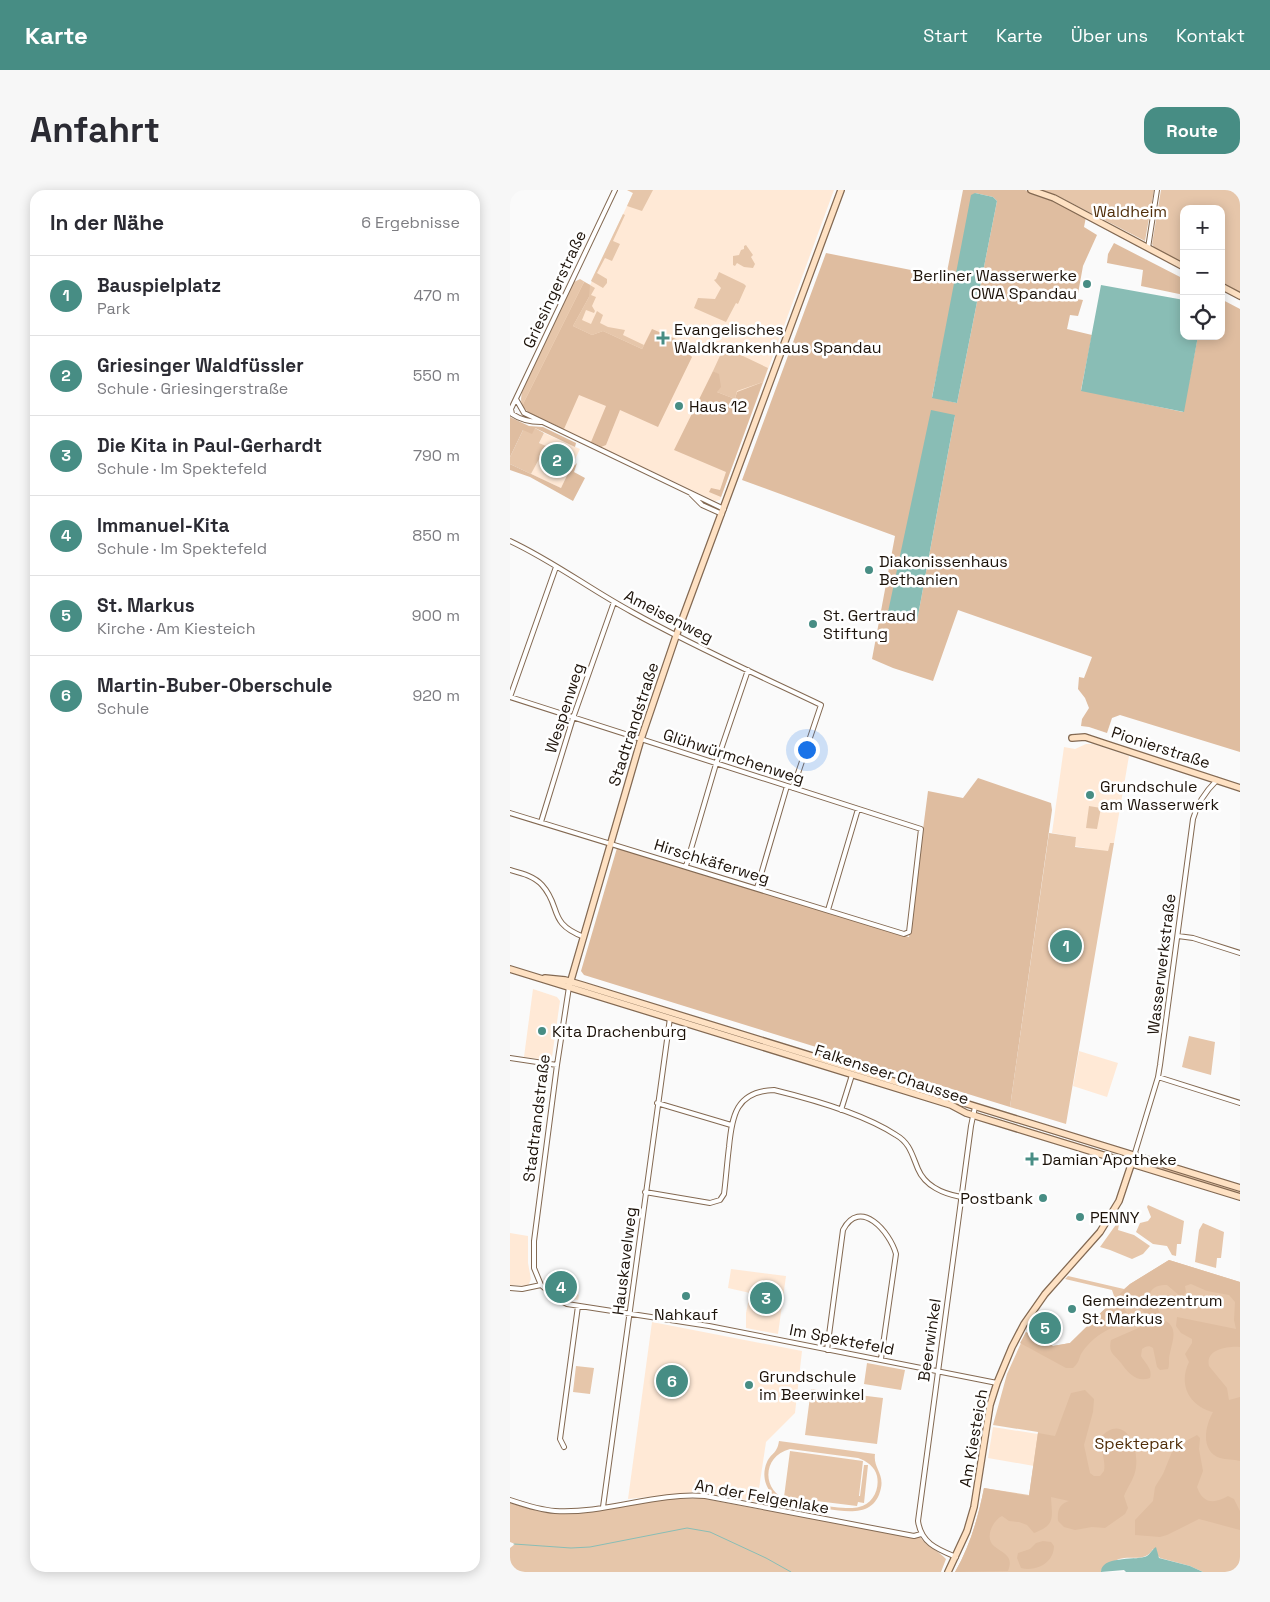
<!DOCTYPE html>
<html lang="de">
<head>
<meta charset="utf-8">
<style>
	:root { --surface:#fff; --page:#f7f7f7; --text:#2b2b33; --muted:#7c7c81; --line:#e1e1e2; --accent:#478d84 }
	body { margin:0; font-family:"Space Grotesk",sans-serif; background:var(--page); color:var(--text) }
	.controls { position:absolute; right:15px; top:15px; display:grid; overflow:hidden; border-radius:10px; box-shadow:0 2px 12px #0003 }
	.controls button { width:45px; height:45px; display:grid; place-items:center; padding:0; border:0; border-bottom:1px solid var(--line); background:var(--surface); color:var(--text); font:25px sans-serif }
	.you { position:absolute; left:296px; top:559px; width:18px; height:18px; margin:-12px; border:4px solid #fff; border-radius:50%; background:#1a73e8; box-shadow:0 0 0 8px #1a73e833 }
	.badge { display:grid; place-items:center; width:32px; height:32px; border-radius:50%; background:var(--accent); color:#fff; font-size:16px; font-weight:700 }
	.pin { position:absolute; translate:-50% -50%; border:2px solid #fff; box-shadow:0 1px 5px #0006 }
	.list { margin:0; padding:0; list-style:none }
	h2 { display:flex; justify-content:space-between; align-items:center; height:65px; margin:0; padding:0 20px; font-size:21px }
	h2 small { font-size:16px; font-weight:400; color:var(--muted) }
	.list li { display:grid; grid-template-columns:32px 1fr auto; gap:15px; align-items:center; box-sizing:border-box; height:80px; padding:0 20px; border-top:1px solid var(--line) }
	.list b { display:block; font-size:19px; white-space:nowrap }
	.list p { margin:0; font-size:16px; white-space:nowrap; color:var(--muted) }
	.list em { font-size:16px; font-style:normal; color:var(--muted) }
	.icon { flex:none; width:28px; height:28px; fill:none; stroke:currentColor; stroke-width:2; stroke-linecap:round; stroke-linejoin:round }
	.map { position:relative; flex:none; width:730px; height:1382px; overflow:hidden; border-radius:15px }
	header { display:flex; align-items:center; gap:30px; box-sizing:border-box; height:70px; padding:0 25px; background:var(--accent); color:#fff }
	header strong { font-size:24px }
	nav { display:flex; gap:28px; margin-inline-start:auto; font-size:18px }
	.intro { display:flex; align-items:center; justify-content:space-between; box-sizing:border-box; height:120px; padding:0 30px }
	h1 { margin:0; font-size:35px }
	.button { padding:12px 22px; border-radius:15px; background:var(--accent); color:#fff; font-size:18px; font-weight:700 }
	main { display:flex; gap:30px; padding:0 30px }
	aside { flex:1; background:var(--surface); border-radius:15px; box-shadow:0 2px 12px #0003 }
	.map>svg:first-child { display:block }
	.built { fill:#ffe9d6 }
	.green { fill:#e6c6aa; fill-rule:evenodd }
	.forest { fill:#dfbda0; fill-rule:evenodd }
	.water { fill:#89bdb5 }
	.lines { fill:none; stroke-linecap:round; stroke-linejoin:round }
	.stream { stroke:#89bdb5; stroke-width:1 }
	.street-casing { stroke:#836952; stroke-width:6 }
	.secondary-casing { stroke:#836952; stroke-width:8 }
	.street { stroke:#fff; stroke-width:4 }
	.secondary { stroke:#fee1c3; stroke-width:5.5 }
	.poi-dot { fill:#478d84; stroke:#fff; stroke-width:2 }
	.labels { text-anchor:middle; stroke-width:5; stroke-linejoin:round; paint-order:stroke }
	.park-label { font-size:16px; fill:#502e0a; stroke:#fff }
	.poi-label { font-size:16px; fill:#1d130a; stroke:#fff; text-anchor:start }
	.street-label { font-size:16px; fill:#1d130a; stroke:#fff }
</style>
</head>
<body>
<header>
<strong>Karte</strong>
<nav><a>Start</a><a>Karte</a><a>Über uns</a><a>Kontakt</a></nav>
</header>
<div class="intro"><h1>Anfahrt</h1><a class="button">Route</a></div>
<main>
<aside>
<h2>In der Nähe<small>6 Ergebnisse</small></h2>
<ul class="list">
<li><span class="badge">1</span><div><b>Bauspielplatz</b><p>Park</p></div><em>470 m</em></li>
<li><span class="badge">2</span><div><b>Griesinger Waldfüssler</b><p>Schule · Griesingerstraße</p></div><em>550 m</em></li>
<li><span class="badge">3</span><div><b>Die Kita in Paul-Gerhardt</b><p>Schule · Im Spektefeld</p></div><em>790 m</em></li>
<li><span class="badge">4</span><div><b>Immanuel-Kita</b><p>Schule · Im Spektefeld</p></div><em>850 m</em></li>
<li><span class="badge">5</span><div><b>St. Markus</b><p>Kirche · Am Kiesteich</p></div><em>900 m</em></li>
<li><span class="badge">6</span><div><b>Martin-Buber-Oberschule</b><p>Schule</p></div><em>920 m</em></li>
</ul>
</aside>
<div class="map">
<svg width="730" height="1382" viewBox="0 0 730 1382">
	<rect width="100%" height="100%" fill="#fafafa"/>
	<path class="built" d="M117,0h207l-114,310 -5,1 -186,-88 -8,-10 1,-11 52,-110 16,3 1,-2 42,-90z
		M34,243l36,16 -19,39 -30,-14 14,-28 -6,-3z
		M576,554h7l36,12 -15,87h-4l-2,9 -34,-6 2,-9 -24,-4 12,-86 11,2z
		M23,799l24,8 3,4 -8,56 -3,3 -25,-3z
		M569,861l39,12 -11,34 -34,-11z
		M0,1043l18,3v27l3,16 -3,7 -18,-1z
		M221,1079l55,7 -8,58 -32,-6v-15l4,-20 -22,-5z
		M57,1082l3,14 9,9 -1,5 -10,-2 -12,-5 -12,-14z
		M142,1132l150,29 -7,62 -29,29 -9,60 -46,-8 -6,-3 -77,8z
		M483,1237l45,7 -4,32 -46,-8z"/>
	<path class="green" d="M117,0h26l-11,21 -15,-5 6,-13z
		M531,0h113l-9,51 -89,-46z
		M651,0h79v106l-19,-10v-77h-37v56l-30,-18 -2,-3z
		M113,24l2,1 -12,26 7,3 -8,17 -7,-3 -8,15 10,6v4l-4,5 -12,-7z
		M236,55l7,10 -2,2 4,7 -2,4 -9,-1 -7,-4 -2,3 -2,-1v-9l6,-1 2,-5 3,-1v-3z
		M209,82l25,12 2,2 -8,18 -2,-1 -10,19 -32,-14 4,-10 17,1 6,-11 -7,-8 2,-1z
		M70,89l15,9 -4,7 5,2 -4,9 3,5 -1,2 -8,-3 -4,10 9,4 6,-13 6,4 -3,8 8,4 17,3 -2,5 21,10 -2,4 -39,-18 -11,4 -19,-9 16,-29 -5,-15 -62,124 -1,-7 1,-7 52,-110z
		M214,157l44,21 -5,14 -26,9 -2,8 -18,-7 2,-17 -6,-4z
		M25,238l9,5 -5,10 7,3 -15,28 -21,-10v-7l13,-27z
		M579,616l12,2 -4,21 -11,-1z
		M539,643l27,4 -1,10 33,4 2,-8h4l-48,281 -56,-17z
		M679,846l26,6 -4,33 -29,-8z
		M631,971l99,30v3l-100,-30z
		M638,1015l36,16 -3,23h-4l-1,12 -4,-1 -5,-9 -14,-2 -17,-12 4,-9 8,-2 3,-4 -4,-10z
		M610,1029l-2,11 16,5 16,11 -7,8 -11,5 -22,-9 -10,-3z
		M693,1033l21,9 -3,26h-4l-1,10 -21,-6 4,-32z
		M659,1070l71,22v290h-37l-13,-6 -30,-8 -3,-3v-5l-4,-1c-8,14 -21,6 -34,10 -6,2 -13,8 -18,11l1,2h-147c15,-26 23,-54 29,-84l45,7 9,-63 -45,-7 14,-51 19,-42 27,14 17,-3 45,-44 -3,-9 -47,-11 3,-3 56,13 6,-5z
		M357,1173l38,7 -4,20 -37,-6z
		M66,1176l18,2 -4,26 -17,-2z
		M301,1199l72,9 -6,46 -72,-9z
		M269,1251l96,13c-2,14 9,19 6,34 -6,29 -33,24 -54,21 -13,-2 -26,-4 -39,-6 -18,-4 -29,-23 -21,-41 5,-10 10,-8 12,-21zM280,1259l68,9c9,3 17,9 19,18 3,14 -5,28 -18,31 -13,4 -56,-5 -71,-7 -27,-9 -26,-44 2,-51z
		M280,1261l73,10 -4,35h1l4,-31h4l-4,38 -6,-1 -1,4 -73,-9z
		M191,1308l211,40 8,-1c7,10 18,13 26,22l-5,13h-431v-24l5,-4 -5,-2v-39l28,8 17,3 117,-15z"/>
	<path class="forest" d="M453,0h62l28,10 33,17 -2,10 13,8 -14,31 -6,33 6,1 -5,16 -8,-1 -3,14 25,6 -11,55 102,22 15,-76h23v-37l19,10v443l-120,-37 -8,3 -5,15 -18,-6 -8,-1 1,-7 7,-11 -4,-10 -7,-9 1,-12 5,1 8,-21 -134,-47 -25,71 -40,-13 -21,-9 23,-123 -153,-56 84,-227 120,24zM465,3l18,4 4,4 -40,202 -25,-6zM445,225l-38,206 -29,-9z
		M604,53l70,36v16l-43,-9 2,-16 -36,-7 1,-9z
		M74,92l6,3 -1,12 -16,29 19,9 11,-4 39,18 10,-20 24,10 16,18 -34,70 -38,-17 -14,35 -5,2 -10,-5 15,-36 -27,-11 -15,34 -35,-16 -7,-7z
		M203,181l6,3 2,13 -4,5 18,7 2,-7 26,-10 -42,115 -12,-5 2,-4 9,2 6,-18 -52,-22z
		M0,227l19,9 14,1 33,16 -1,4 -40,-19 -3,6 -9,-4 -13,27z
		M67,273l-3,9 11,6 -12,23 -43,-24 -20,-7v-6l51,24 10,-21 1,1z
		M468,588l73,25 1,7 -42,297 -426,-132 -3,-4 36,-123 292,89 19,-146 35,7z
		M659,1070l71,22v65c-12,-1 -35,2 -31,19l18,22 2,12 11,-3v64c-6,-2 -14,-1 -20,-3 -20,-7 -15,-32 -7,-46 -24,-6 -35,-28 -24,-50l-4,-8 7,-11v-4l-11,-6 -5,-7 1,-9 59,12 -2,-9 1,-18 -6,-7 -22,-4 -16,-7 -6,2 1,6 -2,3 -4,1 -13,-11c-7,0 -15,1 -17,9 3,9 10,16 12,25 17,7 11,20 8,34 -2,6 0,11 -2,16l-8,1 -3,-3 -4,-19c-4,-3 -7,-2 -11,1l-1,7c4,7 12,13 9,22 -13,5 -22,-5 -29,-15 -7,-9 -13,-9 -10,-23l41,-18 -13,-16 -12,-12 -10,7 12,14c-6,12 -16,11 -25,17 -8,4 -16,12 -21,19 -5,6 -2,10 -10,17h-7l-46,-25 6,-11 27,14 17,-3 60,-59z
		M575,1200l9,9 -1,13 -9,33 6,28 4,3h6l4,-5c2,-12 -4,-21 -4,-33 22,-25 39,5 36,29 -1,11 -8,19 -12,29l4,12 -3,6 -20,14 -13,-1 -17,3 -11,-3 -6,-6c-1,-12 2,-17 11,-20l-18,-4c1,20 5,28 -17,36l-7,-8 -8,-3 -10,-1 -7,-5c-9,4 -18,22 -8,30 10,8 20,10 14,25l-53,1c15,-26 23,-54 29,-84l45,8 9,-63 17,3 16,-43z
		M687,1245l3,3 -1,11 4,22 -6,16c6,17 17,17 31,9l6,3 6,12v19l-41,-11 -32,16 -7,2 -25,-2v-15l18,-19 2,-14 8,-13 9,-22 12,-10z
		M533,1351l8,1 3,4c0,17 -18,26 -33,22l-4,-10 1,-5 12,-4 6,-6z"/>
	<path class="water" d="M465,3l18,4 4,4 -40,202 -25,-5 39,-203z
		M591,95l83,15v36h14l-14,76 -103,-21z
		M421,220l24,5 -38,206 -29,-9z
		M646,1357l3,11 31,8 13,6h-77l-2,-2 -23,2c0,-16 33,-12 43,-15 6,-1 7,-7 12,-10z"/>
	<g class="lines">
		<path class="stream" d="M4,1354l57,4 19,-1 97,-19 23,4 56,26 25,14"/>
		<defs>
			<path id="street" d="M638,58l9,-58
				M6,209l8,14 200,96
				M31,232c-11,0 -20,-2 -29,-8l-1,-5 104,-219
				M181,304l11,11 20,9
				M0,351c43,20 81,49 122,71 61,34 126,63 189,93l-28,83
				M0,507l411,132 -12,103 -5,2 -394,-121
				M0,507l46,-130
				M31,632l32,-104 41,-116
				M176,676l30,-102 32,-94
				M0,680c11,3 24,6 32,15 20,22 5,38 42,52
				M247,698l30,-102
				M318,720l30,-101
				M668,746l15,2 47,15
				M59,797l-12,78 -23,176v27l7,17 16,14 10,5 142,22 288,57
				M0,868l47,7
				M648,887l82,26
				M147,913l74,22
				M331,920l11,-35
				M624,966l24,-79 2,-12 33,-246c4,-15 13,-28 24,-39
				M135,1002l65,11 10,-3 4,-6c2,-16 3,-31 5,-47 3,-31 7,-56 45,-57 37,9 90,24 122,45 14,8 16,20 22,34 7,17 26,25 43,28
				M0,1098l12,1 19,-4
				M317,1160l16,-120c17,-33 47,2 53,24l-15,105
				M54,1257l-4,-8 18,-133
				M0,1310c15,5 30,10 45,11 51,3 100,-19 150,-15l209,40 7,-2
				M93,1317l67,-489
				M446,1367c-19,-8 -35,-14 -38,-36l53,-395 4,-19"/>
			<path id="secondary" d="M521,0l23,8 130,69
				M711,96l19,10
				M562,548l13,-1 18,6 137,45
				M0,779l441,136 15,8 274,84
				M35,788l20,2 17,5 658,203
				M59,797l72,-248 35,-103 165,-446
				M438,1382l19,-41 7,-24 16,-102 7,-22 15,-36 12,-23 21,-30 55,-62 19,-31 13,-39"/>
		</defs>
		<use href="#street" class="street-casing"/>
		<use href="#secondary" class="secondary-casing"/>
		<use href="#street" class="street"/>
		<use href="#secondary" class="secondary"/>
	</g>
	<g class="poi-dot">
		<circle cx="577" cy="94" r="5"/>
		<path d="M150.5 140.5h5v5h5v5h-5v5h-5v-5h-5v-5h5z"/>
		<circle cx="169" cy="216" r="5"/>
		<circle cx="359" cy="380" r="5"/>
		<circle cx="303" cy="434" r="5"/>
		<circle cx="580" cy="605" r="5"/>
		<circle cx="32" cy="841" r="5"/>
		<path d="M519.5 961.5h5v5h5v5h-5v5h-5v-5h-5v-5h5z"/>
		<circle cx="533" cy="1008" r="5"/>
		<circle cx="570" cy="1027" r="5"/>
		<circle cx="176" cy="1106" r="5"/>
		<circle cx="562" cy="1119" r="5"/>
		<circle cx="239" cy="1195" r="5"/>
	</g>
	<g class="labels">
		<g class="park-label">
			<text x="620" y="27">Waldheim</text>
			<text x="629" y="1259">Spektepark</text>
		</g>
		<g class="poi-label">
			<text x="567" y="91" text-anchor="end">Berliner Wasserwerke<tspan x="567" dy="18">OWA Spandau</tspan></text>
			<text x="164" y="145">Evangelisches<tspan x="164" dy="18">Waldkrankenhaus Spandau</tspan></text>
			<text x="179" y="222">Haus 12</text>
			<text x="369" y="377">Diakonissenhaus<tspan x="369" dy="18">Bethanien</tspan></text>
			<text x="313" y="431">St. Gertraud<tspan x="313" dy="18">Stiftung</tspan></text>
			<text x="590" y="602">Grundschule<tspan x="590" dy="18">am Wasserwerk</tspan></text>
			<text x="42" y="847">Kita Drachenburg</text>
			<text x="532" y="975">Damian Apotheke</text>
			<text x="523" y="1014" text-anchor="end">Postbank</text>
			<text x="580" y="1033">PENNY</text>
			<text x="572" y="1116">Gemeindezentrum<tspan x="572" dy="18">St. Markus</tspan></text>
			<text x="176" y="1130" text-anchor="middle">Nahkauf</text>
			<text x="249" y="1192">Grundschule<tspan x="249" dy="18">im Beerwinkel</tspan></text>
		</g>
		<g class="street-label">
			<text transform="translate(44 99) rotate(-65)" y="6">Griesingerstraße</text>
			<text transform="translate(159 426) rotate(27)" y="6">Ameisenweg</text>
			<text transform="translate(54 518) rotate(-72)" y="6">Wespenweg</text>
			<text transform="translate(123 534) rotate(-72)" y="6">Stadtrandstraße</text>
			<text transform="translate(651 557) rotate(18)" y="6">Pionierstraße</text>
			<text transform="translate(224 566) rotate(18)" y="6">Glühwürmchenweg</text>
			<text transform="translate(202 671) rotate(17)" y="6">Hirschkäferweg</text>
			<text transform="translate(651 774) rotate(-83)" y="6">Wasserwerkstraße</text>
			<text transform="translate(382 884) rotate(18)" y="6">Falkenseer Chaussee</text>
			<text transform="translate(26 928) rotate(-83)" y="6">Stadtrandstraße</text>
			<text transform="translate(114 1071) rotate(-83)" y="6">Hauskavelweg</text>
			<text transform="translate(332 1149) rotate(11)" y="6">Im Spektefeld</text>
			<text transform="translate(419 1150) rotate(-82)" y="6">Beerwinkel</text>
			<text transform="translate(463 1248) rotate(-80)" y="6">Am Kiesteich</text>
			<text transform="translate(252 1306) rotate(10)" y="6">An der Felgenlake</text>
		</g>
	</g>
</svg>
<div class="controls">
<button>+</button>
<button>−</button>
<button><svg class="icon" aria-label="locate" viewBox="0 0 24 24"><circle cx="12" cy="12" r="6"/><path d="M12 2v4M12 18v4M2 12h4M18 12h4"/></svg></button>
</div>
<div class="you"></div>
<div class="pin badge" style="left:556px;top:756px">1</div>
<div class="pin badge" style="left:47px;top:270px">2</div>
<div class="pin badge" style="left:256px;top:1108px">3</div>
<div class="pin badge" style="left:51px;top:1097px">4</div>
<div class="pin badge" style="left:535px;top:1138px">5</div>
<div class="pin badge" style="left:162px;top:1191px">6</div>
</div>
</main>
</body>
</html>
